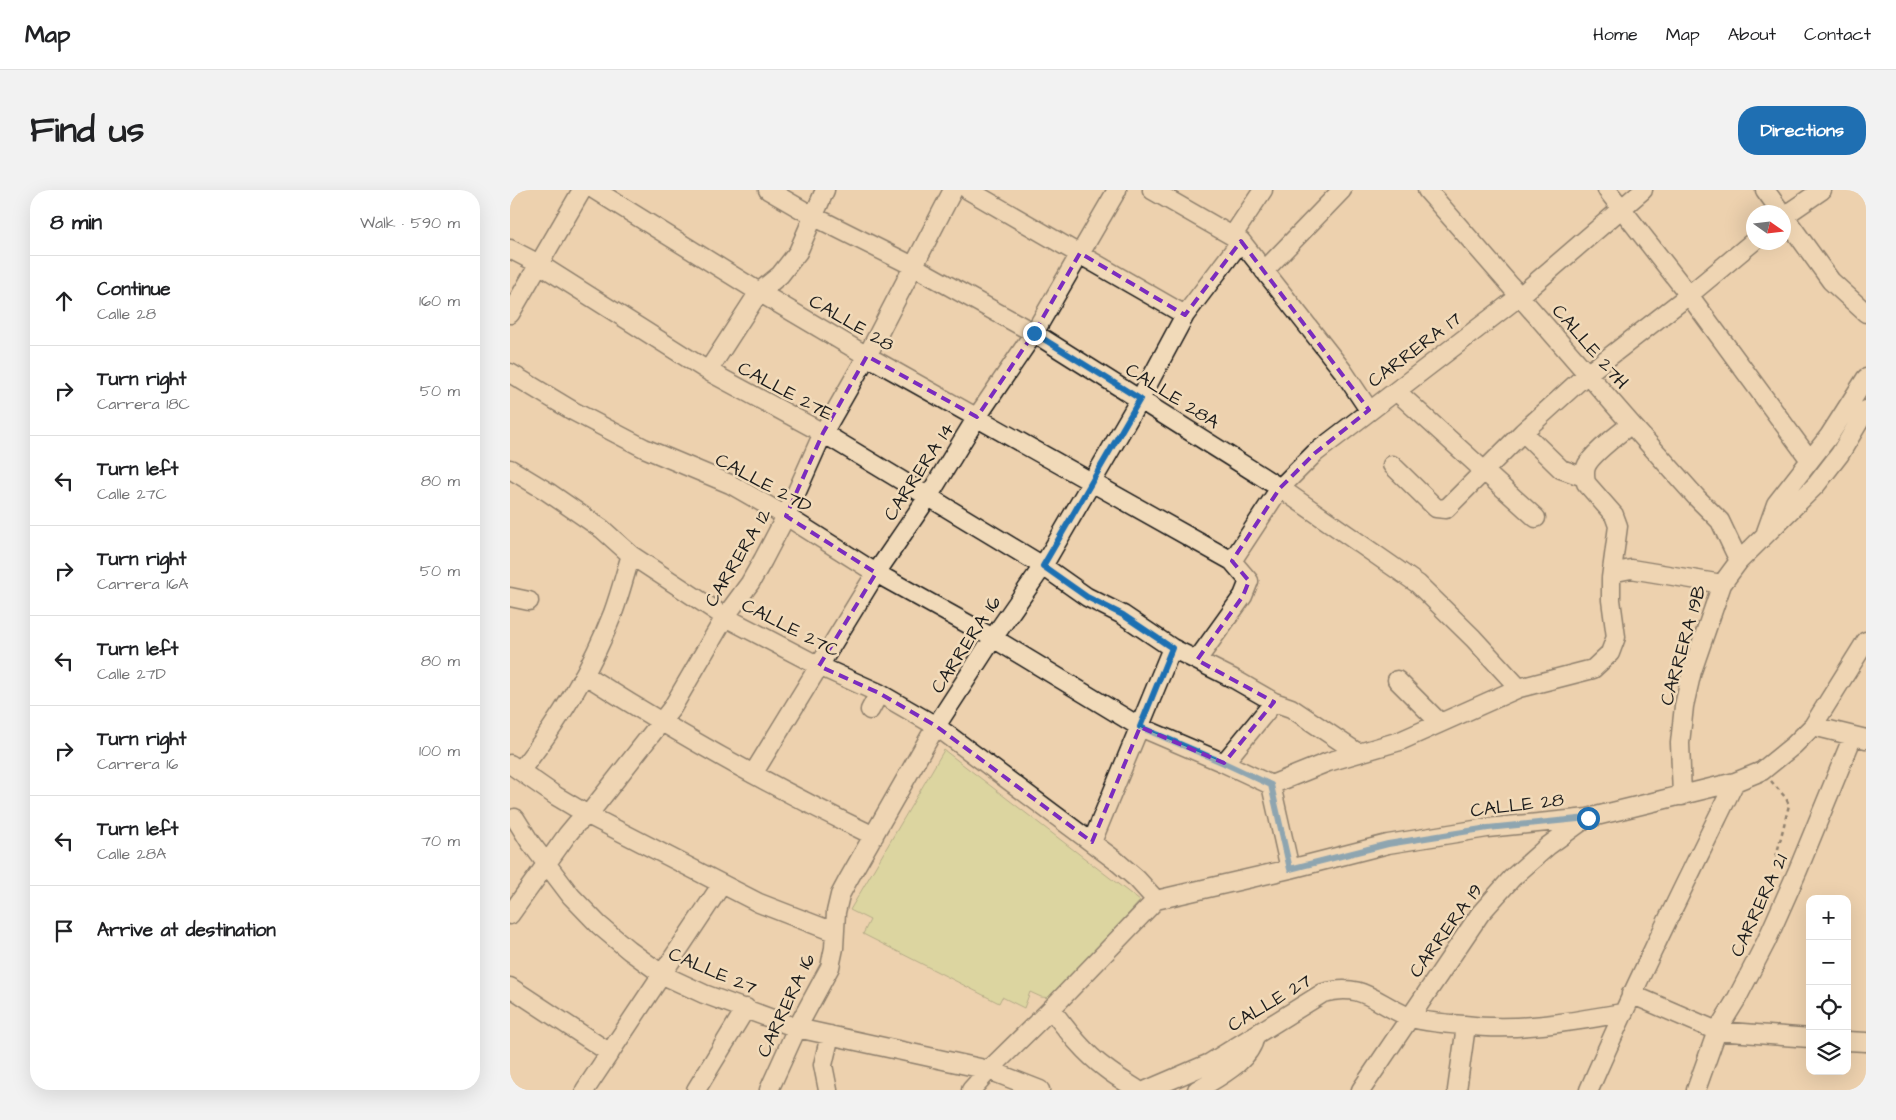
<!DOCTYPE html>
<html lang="en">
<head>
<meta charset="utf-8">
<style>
	:root { --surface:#fff; --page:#f2f2f2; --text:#202124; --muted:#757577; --line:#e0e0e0; --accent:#1f6fb2 }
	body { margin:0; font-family:"Architects Daughter",sans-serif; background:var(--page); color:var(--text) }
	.controls { position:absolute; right:15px; bottom:15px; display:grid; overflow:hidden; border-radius:10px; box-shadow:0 5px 20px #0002 }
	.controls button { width:45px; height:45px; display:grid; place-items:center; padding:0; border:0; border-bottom:1px solid var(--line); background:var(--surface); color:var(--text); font:25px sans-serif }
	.compass { position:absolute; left:1236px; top:15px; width:45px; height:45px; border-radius:50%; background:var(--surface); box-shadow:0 5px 20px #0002; rotate:104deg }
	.stop { position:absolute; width:15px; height:15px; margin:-11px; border:4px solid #1f6fb2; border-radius:50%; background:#fff }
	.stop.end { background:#1f6fb2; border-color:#fff; box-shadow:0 1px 5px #0008 }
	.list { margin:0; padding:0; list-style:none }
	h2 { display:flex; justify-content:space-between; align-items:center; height:65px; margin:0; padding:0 20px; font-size:21px }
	h2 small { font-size:16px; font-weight:400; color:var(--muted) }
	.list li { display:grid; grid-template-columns:32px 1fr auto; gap:15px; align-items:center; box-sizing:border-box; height:90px; padding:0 20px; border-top:1px solid var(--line) }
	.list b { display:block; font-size:19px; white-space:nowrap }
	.list p { margin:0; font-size:16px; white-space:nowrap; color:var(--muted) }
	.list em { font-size:16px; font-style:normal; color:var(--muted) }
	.icon { flex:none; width:28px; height:28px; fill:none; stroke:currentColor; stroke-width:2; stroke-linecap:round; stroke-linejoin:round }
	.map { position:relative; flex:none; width:1356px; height:900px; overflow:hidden; border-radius:20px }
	header { display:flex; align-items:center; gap:30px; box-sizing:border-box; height:70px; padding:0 25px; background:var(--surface); border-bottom:1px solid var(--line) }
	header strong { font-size:24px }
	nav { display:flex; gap:28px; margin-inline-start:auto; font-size:18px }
	.intro { display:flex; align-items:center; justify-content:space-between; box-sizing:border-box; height:120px; padding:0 30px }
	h1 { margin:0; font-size:35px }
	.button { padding:12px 22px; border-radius:20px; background:var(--accent); color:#fff; font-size:18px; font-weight:700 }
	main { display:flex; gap:30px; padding:0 30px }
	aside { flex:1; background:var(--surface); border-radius:20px; box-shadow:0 5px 20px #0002 }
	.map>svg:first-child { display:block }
	.green { fill:#c7da8f; stroke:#727b56 }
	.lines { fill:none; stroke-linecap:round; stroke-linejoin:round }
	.minor-casing { stroke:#1c1c1c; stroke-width:21 }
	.path { stroke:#1c1c1c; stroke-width:2.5; stroke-dasharray:4 4; stroke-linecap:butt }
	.minor { stroke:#f1dab9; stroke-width:18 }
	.route { stroke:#1f6fb2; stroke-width:6 }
	.marked { fill:none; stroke:#7b2cbf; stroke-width:4; stroke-dasharray:10 6; stroke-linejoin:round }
	.labels { text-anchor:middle; stroke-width:5; stroke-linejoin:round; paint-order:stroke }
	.street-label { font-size:19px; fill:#1c1c1c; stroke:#f1dab9 }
</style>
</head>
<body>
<header>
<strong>Map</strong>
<nav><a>Home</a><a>Map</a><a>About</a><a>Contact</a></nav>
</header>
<div class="intro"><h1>Find us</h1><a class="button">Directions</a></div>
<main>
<aside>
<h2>8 min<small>Walk · 590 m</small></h2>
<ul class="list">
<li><svg class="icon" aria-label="ahead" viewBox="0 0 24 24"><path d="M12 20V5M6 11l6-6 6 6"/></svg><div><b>Continue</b><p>Calle 28</p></div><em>160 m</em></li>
<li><svg class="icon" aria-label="right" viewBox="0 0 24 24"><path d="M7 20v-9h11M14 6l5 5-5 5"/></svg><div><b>Turn right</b><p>Carrera 18C</p></div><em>50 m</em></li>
<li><svg class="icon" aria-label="left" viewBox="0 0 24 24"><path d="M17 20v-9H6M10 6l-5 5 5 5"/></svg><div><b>Turn left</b><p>Calle 27C</p></div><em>80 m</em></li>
<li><svg class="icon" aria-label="right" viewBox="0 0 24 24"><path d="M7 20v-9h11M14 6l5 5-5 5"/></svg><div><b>Turn right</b><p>Carrera 16A</p></div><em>50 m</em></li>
<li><svg class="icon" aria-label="left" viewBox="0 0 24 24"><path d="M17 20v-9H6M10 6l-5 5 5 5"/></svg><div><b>Turn left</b><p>Calle 27D</p></div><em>80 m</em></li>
<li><svg class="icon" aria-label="right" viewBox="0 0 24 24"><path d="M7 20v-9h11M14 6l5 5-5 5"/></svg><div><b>Turn right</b><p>Carrera 16</p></div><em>100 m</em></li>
<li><svg class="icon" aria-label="left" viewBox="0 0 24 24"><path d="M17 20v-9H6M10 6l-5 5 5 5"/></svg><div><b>Turn left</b><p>Calle 28A</p></div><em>70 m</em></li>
<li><svg class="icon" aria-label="arrive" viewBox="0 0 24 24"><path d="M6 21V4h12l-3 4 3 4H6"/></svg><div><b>Arrive at destination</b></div></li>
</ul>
</aside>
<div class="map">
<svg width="1356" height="900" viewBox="0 0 1356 900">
	<rect width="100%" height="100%" fill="#edd1ae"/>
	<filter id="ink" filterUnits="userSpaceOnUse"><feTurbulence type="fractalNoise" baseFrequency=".02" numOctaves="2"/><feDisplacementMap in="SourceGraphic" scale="10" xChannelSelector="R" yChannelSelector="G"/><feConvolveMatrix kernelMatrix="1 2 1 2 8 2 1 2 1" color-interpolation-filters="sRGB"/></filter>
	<g filter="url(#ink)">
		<path class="green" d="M434,560l196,151 -88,97 -11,-1 -11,-5 -6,16 -22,-11 -3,6 -136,-69 7,-14 -20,-10z"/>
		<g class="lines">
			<defs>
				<path id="minor" d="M85,0l164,102 108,64 365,205 17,20 -6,15 -46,64
					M258,0l45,26 100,50 121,67 246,155 138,96 55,54 46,50
					M458,0l217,125
					M642,0l89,51 102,130 26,39
					M917,0l204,234 66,74 23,23 19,40
					M1097,0l82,105 121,165
					M1255,0l16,22
					M1274,26l47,65 35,32
					M1274,26l38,-26
					M723,45l30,-45
					M0,59l29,15 169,107 115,62 220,133 44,31 36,18 49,33 62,31 40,23 17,6 67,45
					M754,81l78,-81
					M0,124l72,-124
					M198,181l51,-79 21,-17 18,-23 27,-62
					M0,183l63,38 71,37 86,36 56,32 90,57 117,65 147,89 84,36 47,22
					M886,201l140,127
					M1013,242l38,37 23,8
					M882,275l44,43 10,1 77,-77 64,-58 102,-79 65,-54
					M0,279l38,23 54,37 29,26 94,62 94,49 60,27 57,33 179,134 22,19 19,21
					M1256,342l10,-28 53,-68 37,-58
					M722,371l48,-73 35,-35 205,-157 123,-106
					M1101,388l5,-6 15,-3 91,15
					M0,407l19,4
					M75,485c93,59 189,113 289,161
					M887,490l42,42
					M360,520l9,-17
					M1303,536l53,13
					M714,573l50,-61
					M0,574l46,32 32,19 171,88 75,29
					M10,581c38,-48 71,-101 93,-158 7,-19 12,-39 18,-58
					M243,584l123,-201 52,-76 49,-80 57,-84 83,-143
					M761,595l57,-23 72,-21 119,-53 74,-19 17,-16 6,-16 -5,-37v-22l7,-52 -4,-11 -28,-32c-1,-5 -2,-10 0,-16 4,-12 34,-34 45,-43
					M761,595l19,84
					M1172,606l-2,-53 4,-37 8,-35 30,-87 17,-23 77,-76 24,-31 26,-44
					M5,628l15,24 41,54 28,29 31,26 33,24 41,19 93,34 192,42 51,20
					M582,652l80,-194
					M646,710l134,-31 98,-25 99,-16 101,-10 147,-36 27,-11 32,-26 19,-19 53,-85
					M0,725l57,-80 10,-12 11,-8 84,-107 53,-91 25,-34 13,-23 23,-44 37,-83 44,-77 86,-166
					M0,797l100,66
					M1121,804l86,37 93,7
					M541,819c16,21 32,43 54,59 10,8 22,15 33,22
					M1337,851l19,1
					M75,900l137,-206
					M186,900l50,-82
					M259,900l28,-62 33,-61 4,-19 2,-36 4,-17 8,-15 88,-154 57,-88 50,-72 97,-167 45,-84 56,-74
					M318,900l-5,-25 7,-30
					M461,900l18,-20 62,-61 105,-109
					M637,900l63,-27 113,-70c39,-11 51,9 84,23 13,6 42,8 57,9 52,7 107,-3 158,-12
					M687,900c21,-13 53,-28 58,-54
					M851,900l119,-176 32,-36 36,-32 37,-27
					M947,900l9,-64
					M1079,900c45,-104 96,-206 146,-308
					M1186,900l21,-59 19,-31 30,-58 32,-72 55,-134"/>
			</defs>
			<use href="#minor" class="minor-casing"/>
			<path class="path" d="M1261,591l15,17 3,7 -13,52 2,8 7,1"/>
			<use href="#minor" class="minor"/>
		</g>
	</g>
	<g class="lines" filter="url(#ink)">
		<path class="route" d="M524,143l106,66 -97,167 44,31 36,18 49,33 -32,79 84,36 47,22 19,84 98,-25 100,-16 100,-10"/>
	</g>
	<path d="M0 0H1356V900H0ZM731,51l128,169 -54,43 -35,35 -48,73 17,20 -6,15 -46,64 77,42 -50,61 -84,-36 -48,115 -156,-116 -57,-33 -60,-27 57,-93 -90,-57 37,-83 44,-77 110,61 57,-84 46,-80 105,62z" fill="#edd1ae" fill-opacity=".55" fill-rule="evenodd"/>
	<path class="marked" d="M731,51l128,169 -54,43 -35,35 -48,73 17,20 -6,15 -46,64 77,42 -50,61 -84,-36 -48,115 -156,-116 -57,-33 -60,-27 57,-93 -90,-57 37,-83 44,-77 110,61 57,-84 46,-80 105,62z"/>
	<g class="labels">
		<g class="street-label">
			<text transform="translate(342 132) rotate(30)" y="7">CALLE 28</text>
			<text transform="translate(1081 156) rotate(49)" y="7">CALLE 27H</text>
			<text transform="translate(904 159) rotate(-37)" y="7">CARRERA 17</text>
			<text transform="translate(276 200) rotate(28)" y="7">CALLE 27E</text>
			<text transform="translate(663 205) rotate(32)" y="7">CALLE 28A</text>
			<text transform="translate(408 281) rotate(-57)" y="7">CARRERA 14</text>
			<text transform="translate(254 292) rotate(28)" y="7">CALLE 27D</text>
			<text transform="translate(227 367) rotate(-59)" y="7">CARRERA 12</text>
			<text transform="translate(281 437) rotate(27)" y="7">CALLE 27C</text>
			<text transform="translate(455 454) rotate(-57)" y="7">CARRERA 16</text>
			<text transform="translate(1172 455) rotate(-74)" y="7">CARRERA 19B</text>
			<text transform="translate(1007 614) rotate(-7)" y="7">CALLE 28</text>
			<text transform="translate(1248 715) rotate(-65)" y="7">CARRERA 21</text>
			<text transform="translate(935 740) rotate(-54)" y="7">CARRERA 19</text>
			<text transform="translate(203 780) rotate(23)" y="7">CALLE 27</text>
			<text transform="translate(759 812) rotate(-31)" y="7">CALLE 27</text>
			<text transform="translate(275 815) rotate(-65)" y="7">CARRERA 16</text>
		</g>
	</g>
</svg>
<div class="controls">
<button>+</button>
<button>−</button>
<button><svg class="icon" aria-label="locate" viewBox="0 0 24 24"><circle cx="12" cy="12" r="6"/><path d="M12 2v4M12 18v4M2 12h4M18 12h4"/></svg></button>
<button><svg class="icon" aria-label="layers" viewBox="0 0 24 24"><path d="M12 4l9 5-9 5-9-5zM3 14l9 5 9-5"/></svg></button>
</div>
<svg class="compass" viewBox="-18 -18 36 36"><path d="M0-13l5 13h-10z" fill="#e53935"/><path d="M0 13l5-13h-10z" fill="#757577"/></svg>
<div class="stop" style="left:1078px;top:628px"></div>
<div class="stop end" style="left:524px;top:143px"></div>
</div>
</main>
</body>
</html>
